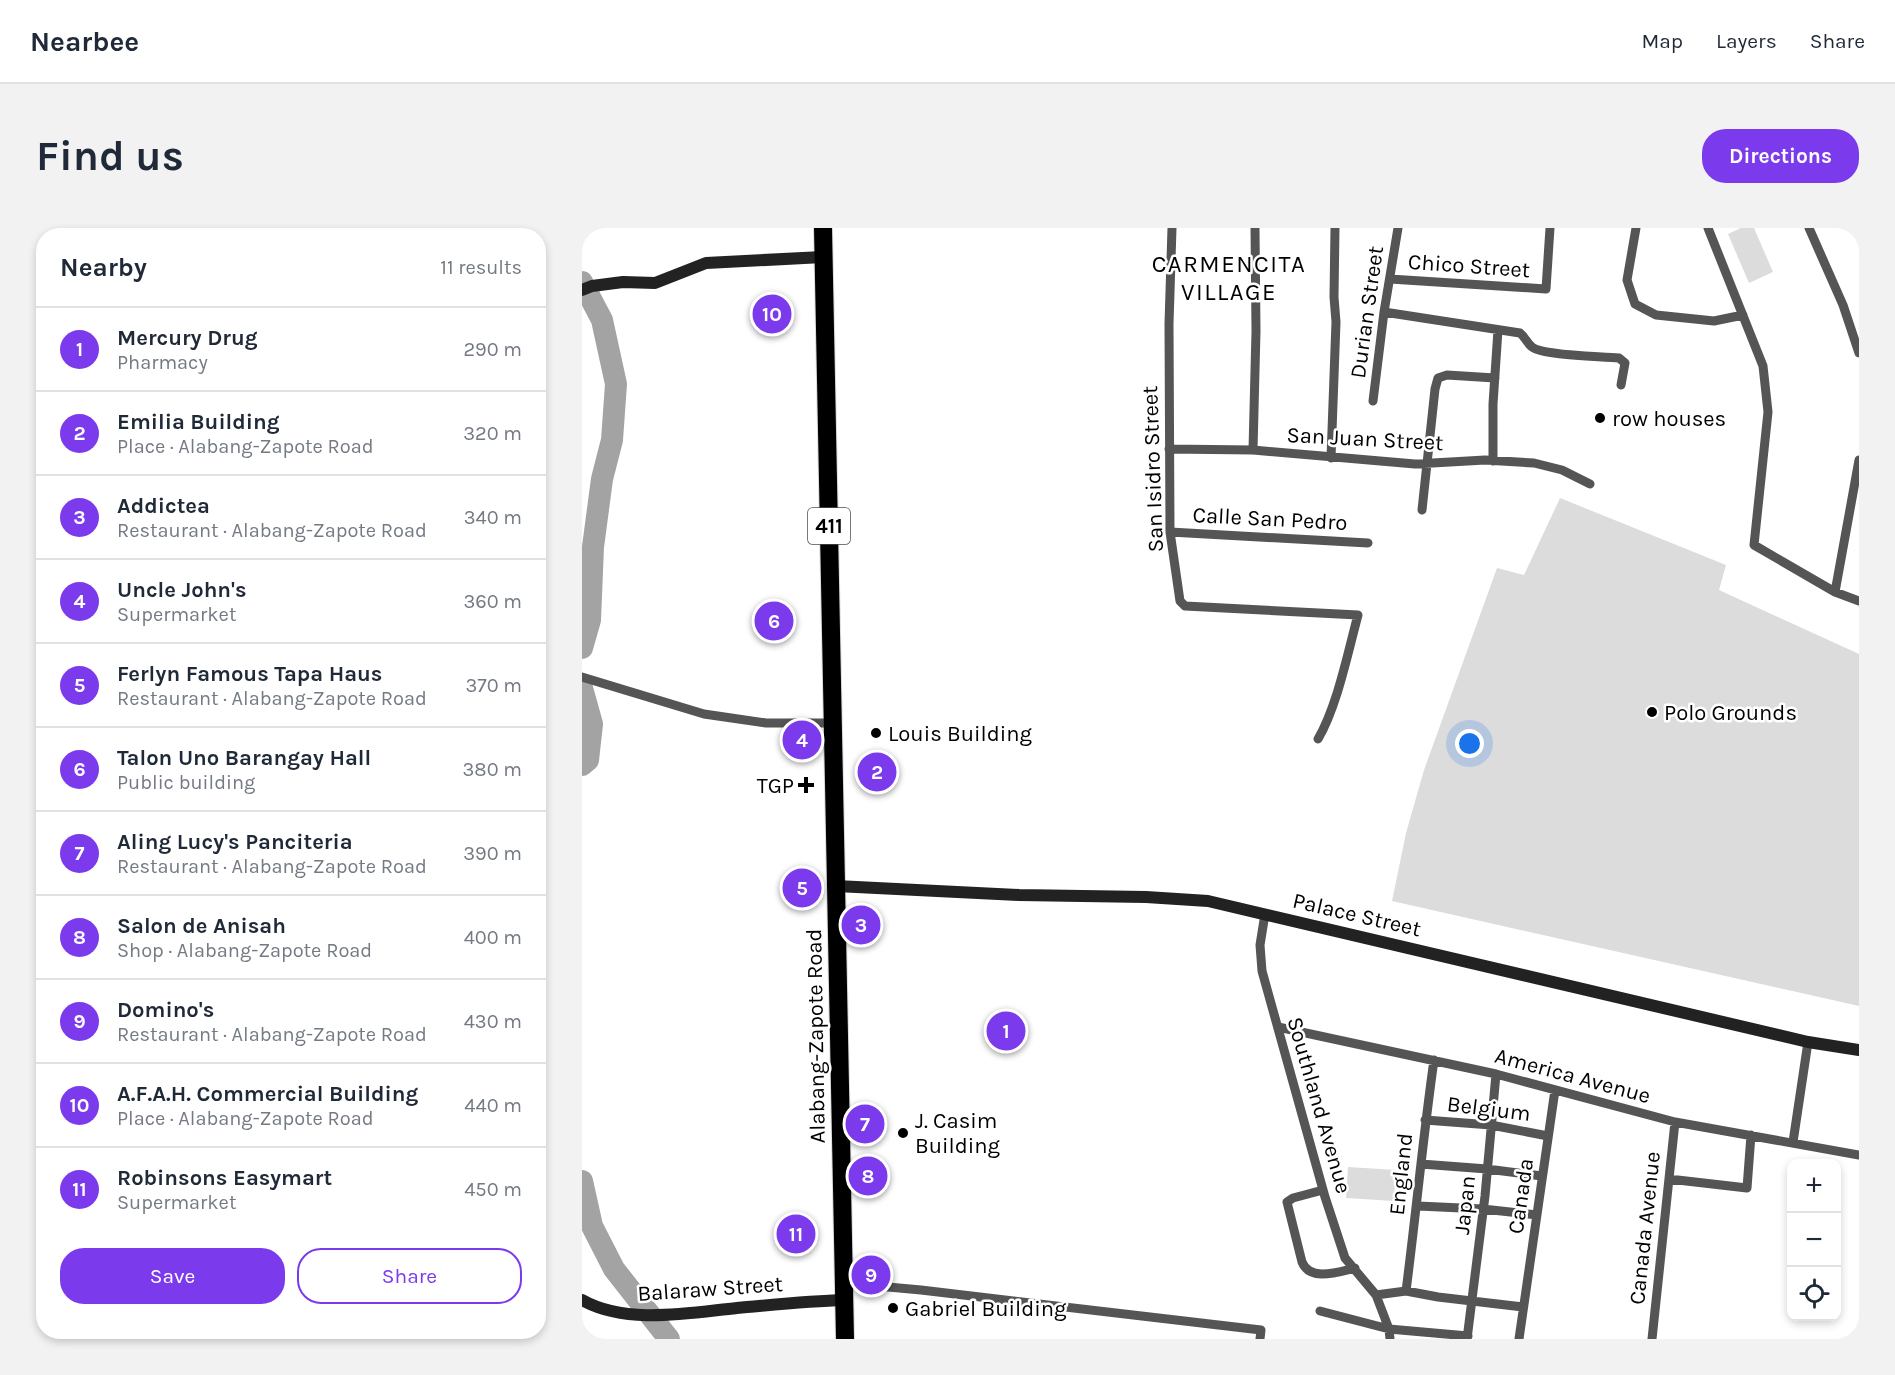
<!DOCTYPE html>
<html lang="en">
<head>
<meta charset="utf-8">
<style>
	:root { --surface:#fff; --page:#f2f2f3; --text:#1f2937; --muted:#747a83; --line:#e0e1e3; --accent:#7c3aed }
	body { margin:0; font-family:Karla,sans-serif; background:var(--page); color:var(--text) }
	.controls { position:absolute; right:18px; bottom:18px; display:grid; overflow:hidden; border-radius:12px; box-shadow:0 3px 9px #0003 }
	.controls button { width:54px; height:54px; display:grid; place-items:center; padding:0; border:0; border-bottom:2px solid var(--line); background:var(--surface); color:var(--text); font:30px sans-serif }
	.you { position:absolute; left:888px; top:516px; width:21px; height:21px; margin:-15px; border:4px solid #fff; border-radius:50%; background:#1a73e8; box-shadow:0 0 0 9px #1a73e833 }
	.badge { display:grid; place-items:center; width:39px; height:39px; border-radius:50%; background:var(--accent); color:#fff; font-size:20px; font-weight:700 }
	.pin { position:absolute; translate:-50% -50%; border:3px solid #fff; box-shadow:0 2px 6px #0006 }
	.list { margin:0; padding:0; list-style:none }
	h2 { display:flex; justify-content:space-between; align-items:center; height:78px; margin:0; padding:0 24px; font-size:26px }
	h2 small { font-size:20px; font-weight:400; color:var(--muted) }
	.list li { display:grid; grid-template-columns:39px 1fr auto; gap:18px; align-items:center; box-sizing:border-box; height:84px; padding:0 24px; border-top:2px solid var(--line) }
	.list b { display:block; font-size:22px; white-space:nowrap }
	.list p { margin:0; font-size:20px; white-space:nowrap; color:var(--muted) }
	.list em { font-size:20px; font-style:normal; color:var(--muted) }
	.actions { display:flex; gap:12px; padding:18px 24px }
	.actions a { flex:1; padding:14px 0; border:2px solid var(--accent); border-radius:24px; text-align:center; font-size:21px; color:var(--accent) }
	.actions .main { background:var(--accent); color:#fff }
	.icon { flex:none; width:33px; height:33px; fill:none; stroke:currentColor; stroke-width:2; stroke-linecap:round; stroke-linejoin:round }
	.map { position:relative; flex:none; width:1277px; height:1111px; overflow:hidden; border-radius:24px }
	header { display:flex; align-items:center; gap:36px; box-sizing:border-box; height:84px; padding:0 30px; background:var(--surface); border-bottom:2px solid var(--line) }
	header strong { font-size:28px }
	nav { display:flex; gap:33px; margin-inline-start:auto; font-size:21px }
	.intro { display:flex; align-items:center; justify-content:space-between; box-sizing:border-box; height:144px; padding:0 36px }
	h1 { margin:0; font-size:42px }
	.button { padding:15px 27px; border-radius:24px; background:var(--accent); color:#fff; font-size:21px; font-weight:700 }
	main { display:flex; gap:36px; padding:0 36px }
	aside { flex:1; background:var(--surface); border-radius:24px; box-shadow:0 3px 9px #0003 }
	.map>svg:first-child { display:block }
	.green { fill:#dcdcdc }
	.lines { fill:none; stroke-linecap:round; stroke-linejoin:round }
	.river { stroke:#a3a3a3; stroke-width:22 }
	.highway-casing { stroke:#dbdbdb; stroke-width:20 }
	.street { stroke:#555; stroke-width:9 }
	.secondary { stroke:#222; stroke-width:12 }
	.highway { stroke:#000; stroke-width:18 }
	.poi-dot { fill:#000; stroke:#fff; stroke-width:2 }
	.labels { text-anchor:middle; stroke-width:5; stroke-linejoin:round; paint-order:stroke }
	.shield { fill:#fff; stroke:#4c4c4c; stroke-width:1.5 }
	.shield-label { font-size:21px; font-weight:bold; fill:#000 }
	.street-label { font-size:22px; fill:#000; stroke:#fff }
	.poi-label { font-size:22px; fill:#000; stroke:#fff; text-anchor:start }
	.neighbourhood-label { font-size:24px; letter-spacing:1.5px; fill:#000; stroke:#fff }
</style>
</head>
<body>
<header>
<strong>Nearbee</strong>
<nav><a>Map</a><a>Layers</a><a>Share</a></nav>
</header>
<div class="intro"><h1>Find us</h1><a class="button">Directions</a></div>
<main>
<aside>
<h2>Nearby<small>11 results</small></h2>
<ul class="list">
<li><span class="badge">1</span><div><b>Mercury Drug</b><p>Pharmacy</p></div><em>290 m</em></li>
<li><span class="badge">2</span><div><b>Emilia Building</b><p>Place · Alabang-Zapote Road</p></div><em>320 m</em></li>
<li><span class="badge">3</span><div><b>Addictea</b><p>Restaurant · Alabang-Zapote Road</p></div><em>340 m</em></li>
<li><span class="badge">4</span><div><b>Uncle John's</b><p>Supermarket</p></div><em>360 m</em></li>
<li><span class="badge">5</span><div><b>Ferlyn Famous Tapa Haus</b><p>Restaurant · Alabang-Zapote Road</p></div><em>370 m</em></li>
<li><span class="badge">6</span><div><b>Talon Uno Barangay Hall</b><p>Public building</p></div><em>380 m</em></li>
<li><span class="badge">7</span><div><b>Aling Lucy's Panciteria</b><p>Restaurant · Alabang-Zapote Road</p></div><em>390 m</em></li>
<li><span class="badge">8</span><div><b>Salon de Anisah</b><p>Shop · Alabang-Zapote Road</p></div><em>400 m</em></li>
<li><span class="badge">9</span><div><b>Domino's</b><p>Restaurant · Alabang-Zapote Road</p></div><em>430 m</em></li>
<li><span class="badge">10</span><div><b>A.F.A.H. Commercial Building</b><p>Place · Alabang-Zapote Road</p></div><em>440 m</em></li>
<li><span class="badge">11</span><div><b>Robinsons Easymart</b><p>Supermarket</p></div><em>450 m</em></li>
</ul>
<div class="actions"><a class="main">Save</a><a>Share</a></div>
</aside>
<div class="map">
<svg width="1277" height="1111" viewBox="0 0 1277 1111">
	<rect width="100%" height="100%" fill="#fff"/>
	<path class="green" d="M1159,0h13l19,44 -24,11 -21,-49z
		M978,270l166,67 -7,25 140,64v352l-467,-105 14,-68 18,-63 73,-202 27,7z
		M766,939l48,3 -2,31 -48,-3z"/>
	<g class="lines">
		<path class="river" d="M0,54l20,38 14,64 -4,56 -10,39 -9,68 -3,73 -8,28
			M0,460l10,36 -4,36 -6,5
			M0,953l10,45 22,43 55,70"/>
		<defs>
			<path id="highway" d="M241,0l22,1111"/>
		</defs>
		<use href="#highway" class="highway-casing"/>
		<path class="street" d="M590,0l-3,96 1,208 10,69 5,5 173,9c-10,37 -21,92 -40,124
			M1054,0l-9,52 8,24 21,11 58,6 29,-6
			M1126,0l55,138 5,46 -14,133 81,47 24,9
			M1227,0l34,77 16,48
			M808,51l156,10 4,-61
			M802,84l136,21c5,4 7,10 12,14 12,9 69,9 87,11l6,5 -4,22
			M791,173l11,-89 14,-84
			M587,221l84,1 162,14 70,-4 49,3 28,7 28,14
			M671,222l3,-119 -1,-103
			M749,230l5,-136 -2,-25 1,-69
			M911,233v-57l5,-74
			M840,282l13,-121 3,-11 9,-3 48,3
			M588,304l198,11
			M1253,364l24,-132
			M0,449l122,37 62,9h67
			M683,686l-5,31 2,26 63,226 20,61 31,37 13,34 1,10
			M696,799l218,47 179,48 184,33
			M843,892l66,5 57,11
			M1211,914l15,-100
			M839,936l66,5 55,7
			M1087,951l78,9 4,-53
			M741,962l-30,8 -6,4 15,60c8,20 36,10 53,6
			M836,978l65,3 54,6
			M262,1055l77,7 340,40 -1,9
			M824,1063c10,-77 17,-154 28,-231
			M794,1067l30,-4 32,6 85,10
			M738,1083l69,18 79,7
			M885,1111l18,-143 11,-122
			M937,1111l36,-249
			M1070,1111l23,-217"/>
		<path class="secondary" d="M0,62l10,-4 31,-4 32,1 51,-20 117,-6
			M254,658l183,9 127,2 62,4 600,141 51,8
			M0,1072c44,25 106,13 155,8 35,-3 71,-7 107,-8"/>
		<use href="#highway" class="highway"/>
	</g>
	<g class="poi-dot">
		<circle cx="1018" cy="190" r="6"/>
		<circle cx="1070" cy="484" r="6"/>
		<circle cx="294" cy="505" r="6"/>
		<path d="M221 548h6v6h6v6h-6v6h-6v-6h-6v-6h6z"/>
		<circle cx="321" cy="905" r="6"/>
		<circle cx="311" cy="1080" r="6"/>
	</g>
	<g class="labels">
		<rect class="shield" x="226" y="280" width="42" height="36" rx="4.5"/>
		<g class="shield-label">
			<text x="247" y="305">411</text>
		</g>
		<g class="street-label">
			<text transform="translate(887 37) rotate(4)" y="8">Chico Street</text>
			<text transform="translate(784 84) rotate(-82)" y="8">Durian Street</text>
			<text transform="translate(783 210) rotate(3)" y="8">San Juan Street</text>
			<text transform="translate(570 241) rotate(-92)" y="8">San Isidro Street</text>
			<text transform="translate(688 290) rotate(3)" y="8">Calle San Pedro</text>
			<text transform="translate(775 686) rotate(13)" y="8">Palace Street</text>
			<text transform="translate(233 808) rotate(-91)" y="8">Alabang-Zapote Road</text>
			<text transform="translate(991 847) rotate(15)" y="8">America Avenue</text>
			<text transform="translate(738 877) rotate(74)" y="8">Southland Avenue</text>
			<text transform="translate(907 880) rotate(7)" y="8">Belgium</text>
			<text transform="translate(818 946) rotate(-84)" y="8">England</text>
			<text transform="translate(938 968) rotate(-82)" y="8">Canada</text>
			<text transform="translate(882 977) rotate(-84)" y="8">Japan</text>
			<text transform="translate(1062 1000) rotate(-84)" y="8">Canada Avenue</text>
			<text transform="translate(128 1060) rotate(-4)" y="8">Balaraw Street</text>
		</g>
		<g class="poi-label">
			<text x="1030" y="198">row houses</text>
			<text x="1082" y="492">Polo Grounds</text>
			<text x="306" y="513">Louis Building</text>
			<text x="212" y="565" text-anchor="end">TGP</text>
			<text x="333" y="900">J. Casim<tspan x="333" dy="25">Building</tspan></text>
			<text x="323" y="1088">Gabriel Building</text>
		</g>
		<g class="neighbourhood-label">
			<text x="647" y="44">CARMENCITA<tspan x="647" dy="28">VILLAGE</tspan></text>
		</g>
	</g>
</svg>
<div class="controls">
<button>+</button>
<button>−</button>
<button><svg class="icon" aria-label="locate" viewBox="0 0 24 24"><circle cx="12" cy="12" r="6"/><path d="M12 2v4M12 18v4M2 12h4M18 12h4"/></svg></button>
</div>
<div class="you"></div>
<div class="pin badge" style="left:424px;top:803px">1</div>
<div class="pin badge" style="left:295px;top:544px">2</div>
<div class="pin badge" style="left:279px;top:697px">3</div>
<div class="pin badge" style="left:220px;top:512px">4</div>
<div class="pin badge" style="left:220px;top:660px">5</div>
<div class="pin badge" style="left:192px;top:393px">6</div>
<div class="pin badge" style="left:283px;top:896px">7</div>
<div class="pin badge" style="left:286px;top:948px">8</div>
<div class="pin badge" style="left:289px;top:1047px">9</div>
<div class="pin badge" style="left:190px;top:86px">10</div>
<div class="pin badge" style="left:214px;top:1006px">11</div>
</div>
</main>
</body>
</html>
